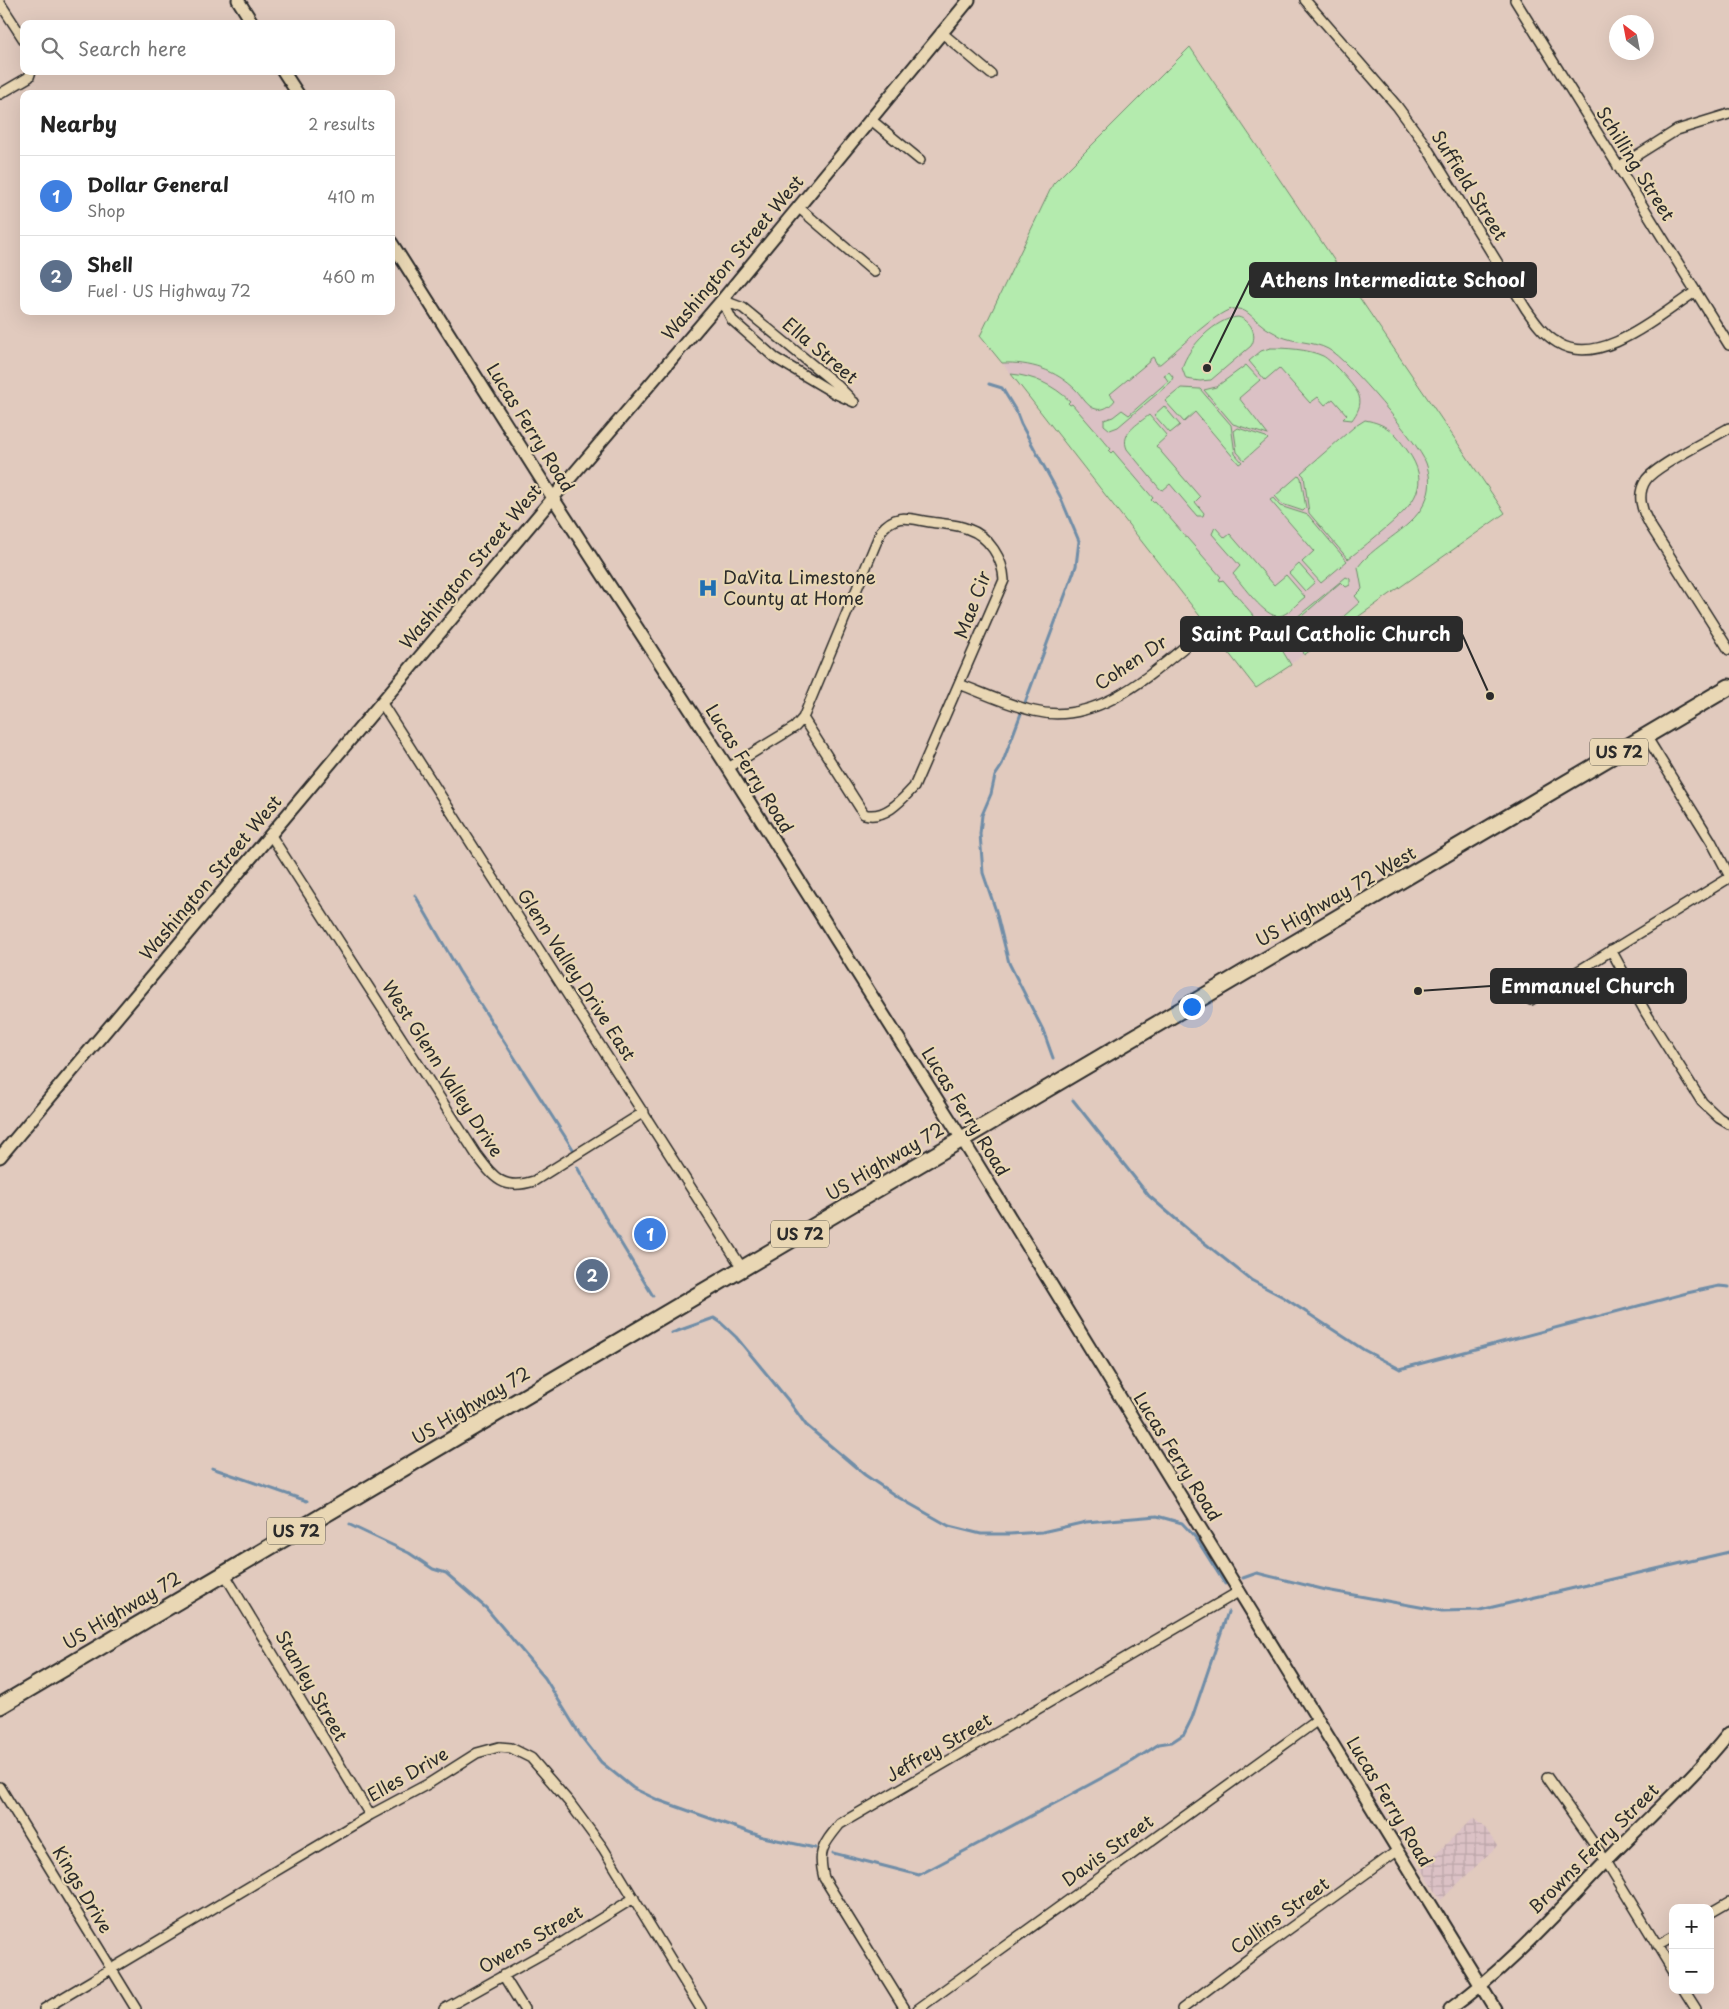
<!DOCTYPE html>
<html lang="en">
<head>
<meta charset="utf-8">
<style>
	:root { --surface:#fff; --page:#f6f6f6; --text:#222; --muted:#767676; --line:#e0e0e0; --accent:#d93025 }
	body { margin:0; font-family:"Playpen Sans",sans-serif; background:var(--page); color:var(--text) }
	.controls { position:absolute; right:15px; bottom:15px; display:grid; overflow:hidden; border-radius:10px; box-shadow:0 5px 20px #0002 }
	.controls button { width:45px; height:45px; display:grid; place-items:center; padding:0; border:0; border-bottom:1px solid var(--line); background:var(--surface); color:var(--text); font:25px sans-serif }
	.compass { position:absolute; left:1609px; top:15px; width:45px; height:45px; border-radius:50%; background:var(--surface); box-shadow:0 5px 20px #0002; rotate:328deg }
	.you { position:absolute; left:1191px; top:1006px; width:18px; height:18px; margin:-12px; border:4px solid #fff; border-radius:50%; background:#1a73e8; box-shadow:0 0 0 8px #1a73e833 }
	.badge { display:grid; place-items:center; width:32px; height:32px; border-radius:50%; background:var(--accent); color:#fff; font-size:16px; font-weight:700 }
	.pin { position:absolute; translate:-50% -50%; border:2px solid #fff; box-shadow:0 1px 5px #0006 }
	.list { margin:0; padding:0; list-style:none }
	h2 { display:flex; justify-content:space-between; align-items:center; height:65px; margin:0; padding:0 20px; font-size:21px }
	h2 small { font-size:16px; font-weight:400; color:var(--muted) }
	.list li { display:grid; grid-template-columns:32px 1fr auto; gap:15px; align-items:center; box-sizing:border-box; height:80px; padding:0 20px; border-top:1px solid var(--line) }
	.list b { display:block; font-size:19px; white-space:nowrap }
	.list p { margin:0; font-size:16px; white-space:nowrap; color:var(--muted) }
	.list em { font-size:16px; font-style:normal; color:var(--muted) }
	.icon { flex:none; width:28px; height:28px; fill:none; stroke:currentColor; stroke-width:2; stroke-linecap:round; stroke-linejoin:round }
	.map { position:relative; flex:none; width:1729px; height:2009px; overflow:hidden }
	.search { position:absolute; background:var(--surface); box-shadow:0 5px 20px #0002; left:20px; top:20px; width:375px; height:55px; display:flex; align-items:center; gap:12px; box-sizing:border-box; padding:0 18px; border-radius:10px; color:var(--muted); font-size:19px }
	.panel { position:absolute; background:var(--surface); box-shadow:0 5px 20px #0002; left:20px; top:90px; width:375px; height:225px; border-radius:10px }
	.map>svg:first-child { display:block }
	.built { fill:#dbc1c5 }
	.industrial { fill:url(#industrial-grid) }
	.green { fill:#b4ebae; stroke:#708b6c }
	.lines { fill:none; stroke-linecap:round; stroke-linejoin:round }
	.stream { stroke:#6f8da7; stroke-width:3 }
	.minor-casing { stroke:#2b2b2b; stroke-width:12 }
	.tertiary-casing { stroke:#2b2b2b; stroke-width:15 }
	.trunk-casing { stroke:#2b2b2b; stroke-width:19 }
	.minor { stroke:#e9d7b4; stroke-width:9 }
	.tertiary { stroke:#e9d7b4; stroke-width:11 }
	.trunk { stroke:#e9d7b4; stroke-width:15 }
	.labels { text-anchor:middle; stroke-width:4.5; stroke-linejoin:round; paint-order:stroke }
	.shield { fill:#e9d7b4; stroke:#645f54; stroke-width:1 }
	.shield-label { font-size:16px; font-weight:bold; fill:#2b2b2b }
	.street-label { font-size:18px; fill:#2b2b2b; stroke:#e9d7b4 }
	.poi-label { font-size:18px; fill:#2b2b2b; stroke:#e9d7b4; text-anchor:start }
	.leader { fill:none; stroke:#2b2b2b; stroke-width:2 }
	.callout-dot { fill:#2b2b2b; stroke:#e9d7b4; stroke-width:2 }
	.callout { fill:#2b2b2b; stroke:#2b2b2b; stroke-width:2 }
	.callout-label { font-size:19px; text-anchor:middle; font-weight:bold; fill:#fff }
</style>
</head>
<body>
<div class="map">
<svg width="1729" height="2009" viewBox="0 0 1729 2009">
	<defs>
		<pattern id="industrial-grid" width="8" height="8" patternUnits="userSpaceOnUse" patternTransform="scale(1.25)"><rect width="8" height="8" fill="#dbc1c5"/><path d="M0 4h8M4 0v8" fill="none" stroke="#bca6a9"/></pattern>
	</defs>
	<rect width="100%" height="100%" fill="#e1cabe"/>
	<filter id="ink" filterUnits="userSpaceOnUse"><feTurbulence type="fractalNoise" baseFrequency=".02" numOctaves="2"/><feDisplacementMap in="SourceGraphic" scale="10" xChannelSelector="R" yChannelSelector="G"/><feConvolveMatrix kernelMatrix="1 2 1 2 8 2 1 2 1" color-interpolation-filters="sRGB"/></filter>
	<g filter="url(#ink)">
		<path class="built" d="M1190,47l315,466 -249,175 -205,-265 -71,-87 73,-152z"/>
		<path class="industrial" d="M1473,1818l13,11 11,17 -56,54 -20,-32z"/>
		<path class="green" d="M1190,47l315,466 -201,142c-3,-11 0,-16 9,-22l6,5 41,-36 -5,-6 7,-7 -4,-22c19,-26 58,-38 69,-70 4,-10 3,-23 -1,-34 -7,-20 -79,-104 -98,-114 -15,-8 -33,-6 -48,-13 -6,-4 -14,-7 -19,-12 -10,-7 -15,-17 -29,-15 -16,3 -57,43 -72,55h-3l-4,-7 -3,2v2l-40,33 5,6c-4,6 -12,11 -19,9 -9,-2 -14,-13 -20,-19 -20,-20 -46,-28 -74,-27l-22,-27 73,-152z
			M1238,317c13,3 20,18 13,29l-40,34 -11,1 -14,-2 -4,-11c6,-21 34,-50 56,-51z
			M1270,348c16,0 38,1 53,8 8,4 34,32 36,40 3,9 -2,17 -7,24l-9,-1 4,-4 -14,-16 -8,6 -7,-8 -8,6 -31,-35 -14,12 -16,-19 12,-10z
			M1246,365l14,15 -21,18 29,37 -35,-11 -29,-34 12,-3z
			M1169,372l4,5 -2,5 -53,45 -8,3 -6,-5v-5l9,-3 9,-7 7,5 39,-34 -4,-6z
			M1011,374c23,2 42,11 59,27l-2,2 2,2 2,-1 39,45 -2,2 2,2 2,-2 40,47 -2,2 2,2 2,-1 66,76 -2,2 1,2 3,-1 56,65 12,20 -35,23z
			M1181,388l19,1 31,36 4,29 7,8 -3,2 -44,-52 -11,10 -19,-21z
			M1164,406l16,19 -10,8 -16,-18z
			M1149,415l18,21 -11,10 44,51 -5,5 9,11 -1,3h-6l-27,-32 -7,6 -3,-1 -33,-40c-7,-16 11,-25 22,-34z
			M1365,420c22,4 29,12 42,30 25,34 7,54 -20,77 -13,11 -26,22 -39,32l-39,-46 -5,-37 -3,-3 53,-46z
			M1238,428l28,9 2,2 -24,21 -7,-8 -3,-21z
			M1299,475l2,3 5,30 -3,3 -21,-7 -7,-8z
			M1273,498l7,8 28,9 39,46 -26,22 -19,-21 12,-11 -44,-51z
			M1215,527l10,11 5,-4 44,51 12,-10 19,22c-8,6 -17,18 -26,19 -14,2 -37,-32 -46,-42l7,-8 -28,-32z
			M1299,564l16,18 -10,9 -16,-18z
			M1346,577l4,2v6l-4,2 -5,-5 -39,34 4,8 -12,10h-5l-1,-5 3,-7z"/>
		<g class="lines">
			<path class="stream" d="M989,384l13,4 14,23 5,13 39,72 19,45 -3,25 -75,201 -6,9 -4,18 -9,21 -2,19 3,39 13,38 13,52 34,67 10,28
				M415,895l44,76 114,178
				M1073,1100l76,96 43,37 59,47 32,17 81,53 36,19 287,-76 32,-7 10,1
				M577,1167l28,50 48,79
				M672,1333l42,-15 6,4 16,15 52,63 18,25 59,50 31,21 53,30 32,8h29l32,-2 44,-10 71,-6 25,7 14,15 29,46
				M212,1468l95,33
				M350,1525l59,28 24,16 13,4 40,35 59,70 35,57 21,27 32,26 25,12 105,37 52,11
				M1243,1578l14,-5 69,17 116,21 38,-1 249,-58
				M833,1853l86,22 142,-75 72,-39 26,-17 13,-2 12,-8 8,-16 36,-106"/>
			<defs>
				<path id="minor" d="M1305,0l92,106 27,37 102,166c9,13 18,26 32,34 42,26 103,-29 137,-51
					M1515,0l214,345
					M0,3l24,37
					M941,32l50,42
					M0,94l29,-17 2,-6
					M870,119l50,41
					M1618,167l59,-37 52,-16
					M798,207l76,65
					M722,300l10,20 43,38 59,35 20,9
					M722,300l21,8 94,77 13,13
					M1729,428c-17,10 -74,38 -83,52 -10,15 -4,31 4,45l79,125
					M959,684c24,9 49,21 75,27 66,16 122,-42 169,-79
					M381,702l361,566
					M1646,736l65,105 18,34
					M728,768l67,-41 8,-9 78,-187c15,-19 29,-12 49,-9 12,2 27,2 38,7 21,7 35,30 36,51l-90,207c-13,14 -30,33 -50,27l-61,-96
					M270,834l206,320c18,24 27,37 58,27l110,-69
					M1611,950l35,63 56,89 17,16 10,6
					M1531,1000l198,-122
					M224,1573l146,242
					M1547,1777l59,84 67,110
					M0,1787l136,222
					M1710,1913l19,-11
					M1657,1946l16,-9
					M503,1975l21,34
					M1684,1990l12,19
					M44,2009l326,-194 58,-31 49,-31 22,-6 12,1 20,10 38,44 34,46 98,161
					M444,2009l114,-64 76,-47
					M905,2009l-81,-131c-7,-27 -1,-33 16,-54l400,-233
					M918,2009l400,-289
					M1182,2009l78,-59 137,-99"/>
				<path id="tertiary" d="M238,0l15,24
					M283,71l15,23
					M391,242l162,256 175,270 234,371 533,870
					M0,1157l553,-659 169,-198 247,-300
					M1450,2009c62,-44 112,-103 165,-157 38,-39 80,-76 114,-119"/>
				<path id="trunk" d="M0,1706l1729,-1019"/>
			</defs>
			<use href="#minor" class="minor-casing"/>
			<use href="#tertiary" class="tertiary-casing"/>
			<use href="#trunk" class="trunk-casing"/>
			<use href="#minor" class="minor"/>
			<use href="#tertiary" class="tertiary"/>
			<use href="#trunk" class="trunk"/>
		</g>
	</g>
	<defs>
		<symbol id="hospital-bare" viewBox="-9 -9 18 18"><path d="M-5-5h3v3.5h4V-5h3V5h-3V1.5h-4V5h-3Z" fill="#1f6fb2" stroke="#e9d7b4" stroke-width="2.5" paint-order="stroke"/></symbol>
	</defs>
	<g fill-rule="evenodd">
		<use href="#hospital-bare" x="694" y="574" width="28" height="28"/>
	</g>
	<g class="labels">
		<g class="shield">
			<rect x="1590" y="738.5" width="58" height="27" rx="4"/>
			<rect x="771" y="1220.5" width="58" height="27" rx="4"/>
			<rect x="267" y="1517.5" width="58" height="27" rx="4"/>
		</g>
		<g class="shield-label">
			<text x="1619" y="758">US 72</text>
			<text x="800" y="1240">US 72</text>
			<text x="296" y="1537">US 72</text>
		</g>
		<g class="street-label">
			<text transform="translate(1635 164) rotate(58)" y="6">Schilling Street</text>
			<text transform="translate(1469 186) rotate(58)" y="6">Suffield Street</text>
			<text transform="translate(733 258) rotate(-50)" y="6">Washington Street West</text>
			<text transform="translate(820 351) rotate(40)" y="6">Ella Street</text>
			<text transform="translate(530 428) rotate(58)" y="6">Lucas Ferry Road</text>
			<text transform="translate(471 567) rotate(-50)" y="6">Washington Street West</text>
			<text transform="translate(973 605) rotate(-69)" y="6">Mae Cir</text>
			<text transform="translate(1131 663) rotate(-34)" y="6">Cohen Dr</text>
			<text transform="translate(749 769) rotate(58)" y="6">Lucas Ferry Road</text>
			<text transform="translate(211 878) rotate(-50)" y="6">Washington Street West</text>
			<text transform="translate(1336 897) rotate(-30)" y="6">US Highway 72 West</text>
			<text transform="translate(576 975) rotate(57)" y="6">Glenn Valley Drive East</text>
			<text transform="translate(442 1069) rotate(57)" y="6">West Glenn Valley Drive</text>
			<text transform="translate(965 1112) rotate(58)" y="6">Lucas Ferry Road</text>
			<text transform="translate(885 1162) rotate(-31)" y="6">US Highway 72</text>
			<text transform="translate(471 1406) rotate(-31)" y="6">US Highway 72</text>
			<text transform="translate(1177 1457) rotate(58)" y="6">Lucas Ferry Road</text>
			<text transform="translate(122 1611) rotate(-31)" y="6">US Highway 72</text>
			<text transform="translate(311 1686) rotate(60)" y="6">Stanley Street</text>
			<text transform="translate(939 1748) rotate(-30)" y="6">Jeffrey Street</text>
			<text transform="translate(408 1775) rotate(-30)" y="6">Elles Drive</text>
			<text transform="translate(1389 1802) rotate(59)" y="6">Lucas Ferry Road</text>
			<text transform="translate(1594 1849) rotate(-45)" y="6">Browns Ferry Street</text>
			<text transform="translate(1108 1851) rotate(-36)" y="6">Davis Street</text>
			<text transform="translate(82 1890) rotate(59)" y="6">Kings Drive</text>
			<text transform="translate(1280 1916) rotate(-36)" y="6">Collins Street</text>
			<text transform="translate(531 1940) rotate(-30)" y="6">Owens Street</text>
		</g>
		<g class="poi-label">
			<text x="723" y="584">DaVita Limestone<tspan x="723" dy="21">County at Home</tspan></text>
		</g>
	</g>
	<path class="leader" d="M1207 368L1250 280M1490 696L1462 634M1418 991L1491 986"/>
	<g class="callout-dot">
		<circle cx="1207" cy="368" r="5"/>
		<circle cx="1490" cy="696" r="5"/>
		<circle cx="1418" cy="991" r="5"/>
	</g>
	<g class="callout">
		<rect x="1250" y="263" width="286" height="34" rx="5"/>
		<rect x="1181" y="617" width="281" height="34" rx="5"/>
		<rect x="1491" y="969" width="195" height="34" rx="5"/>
	</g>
	<g class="callout-label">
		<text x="1393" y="287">Athens Intermediate School</text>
		<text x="1321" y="641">Saint Paul Catholic Church</text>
		<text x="1588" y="993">Emmanuel Church</text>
	</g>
</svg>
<div class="controls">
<button>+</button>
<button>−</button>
</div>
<svg class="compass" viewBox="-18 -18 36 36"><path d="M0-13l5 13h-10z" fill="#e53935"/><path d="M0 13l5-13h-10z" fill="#767676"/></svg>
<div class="you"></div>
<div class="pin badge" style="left:650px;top:1234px;background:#3f7fe0">1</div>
<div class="pin badge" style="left:592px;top:1275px;background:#5c6f8a">2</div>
<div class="search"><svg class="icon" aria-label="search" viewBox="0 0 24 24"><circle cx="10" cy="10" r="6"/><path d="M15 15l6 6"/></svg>Search here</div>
<section class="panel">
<h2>Nearby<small>2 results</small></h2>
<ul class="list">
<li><span class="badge" style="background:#3f7fe0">1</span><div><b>Dollar General</b><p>Shop</p></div><em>410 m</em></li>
<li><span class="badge" style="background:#5c6f8a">2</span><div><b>Shell</b><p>Fuel · US Highway 72</p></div><em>460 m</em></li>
</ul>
</section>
</div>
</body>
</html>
